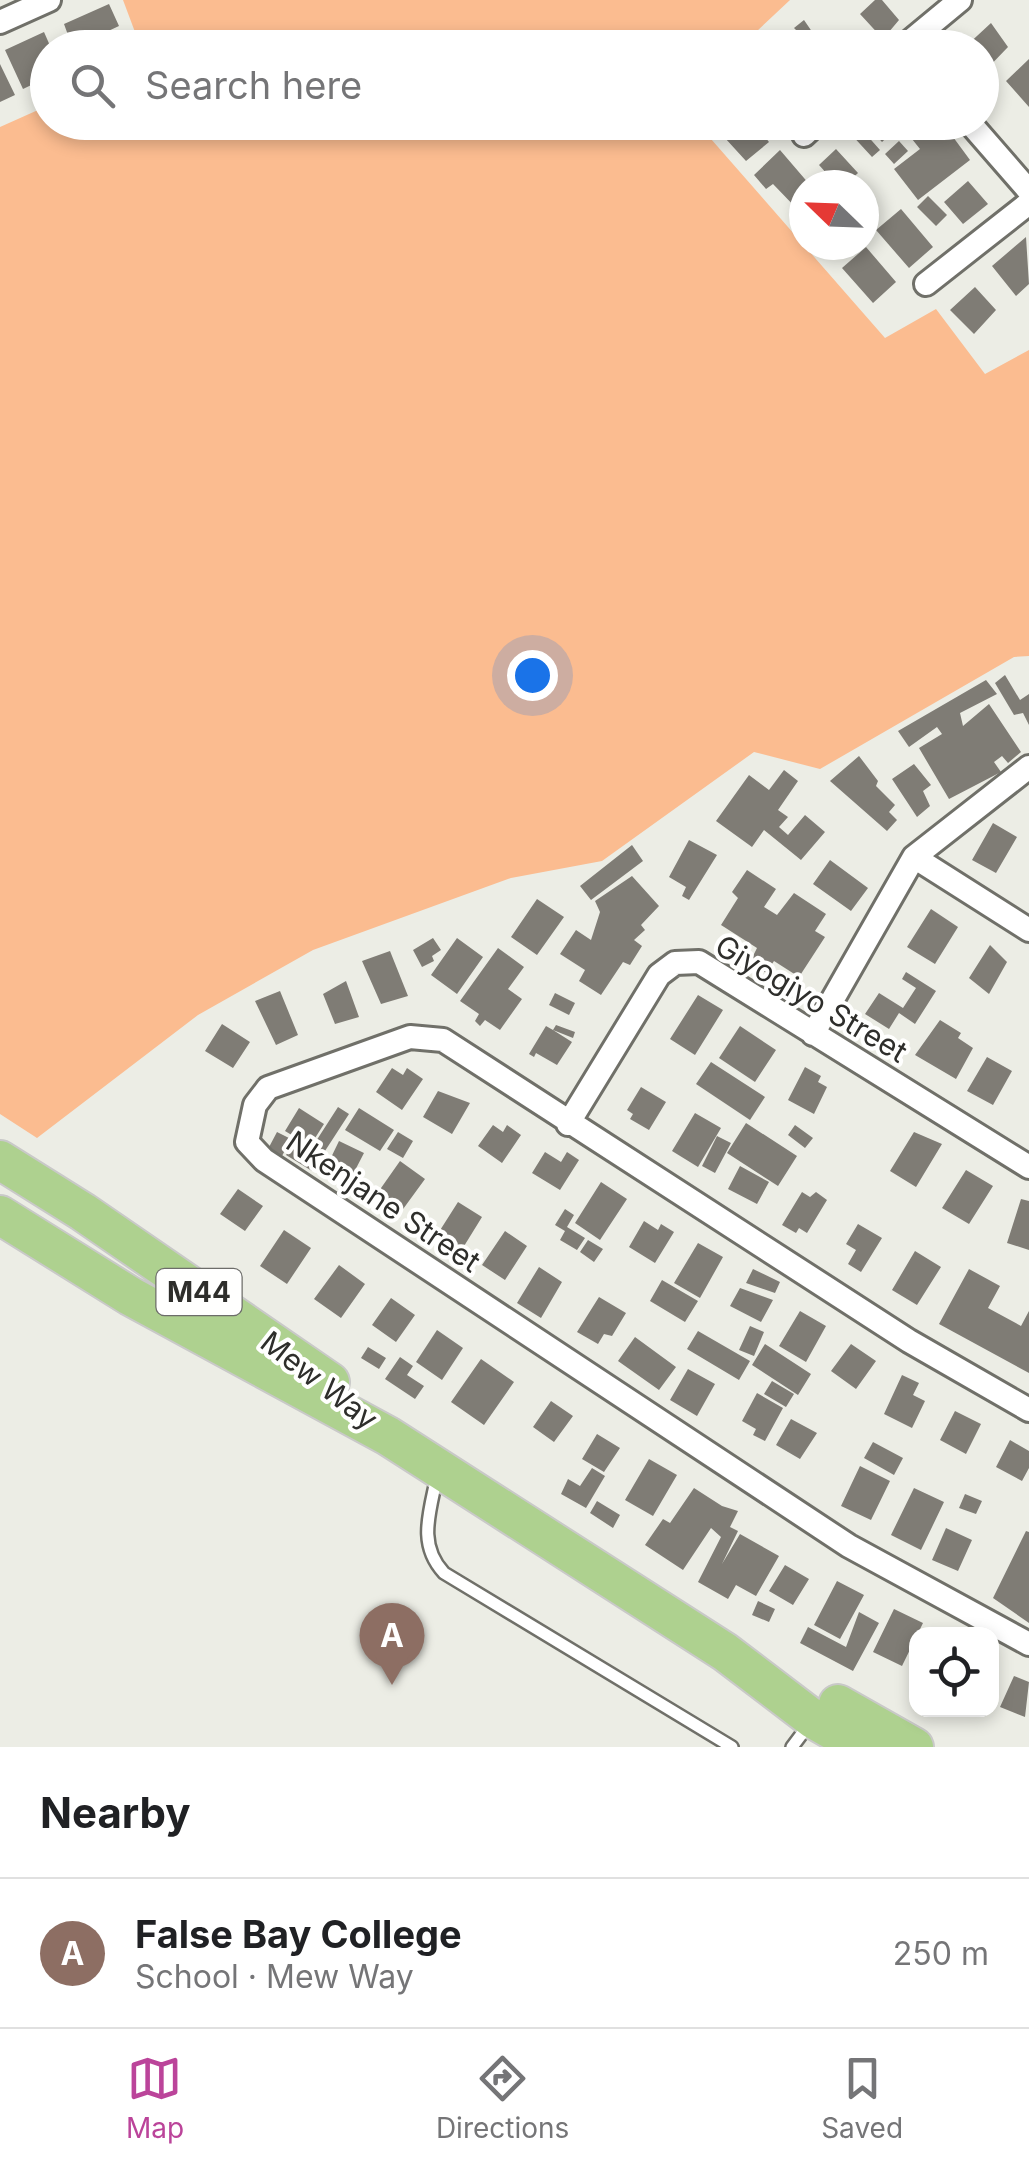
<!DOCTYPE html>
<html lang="en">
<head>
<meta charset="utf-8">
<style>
	:root { --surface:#fff; --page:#f2f2f2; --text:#202124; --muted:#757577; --line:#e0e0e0; --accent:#bb449a }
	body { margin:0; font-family:Inter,sans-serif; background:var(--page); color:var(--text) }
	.controls { position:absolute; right:30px; bottom:30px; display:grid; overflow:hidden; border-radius:20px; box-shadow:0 5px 15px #0003 }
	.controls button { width:90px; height:90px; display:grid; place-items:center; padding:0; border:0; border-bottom:2px solid var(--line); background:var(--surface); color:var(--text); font:50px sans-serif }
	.compass { position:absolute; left:789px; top:170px; width:90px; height:90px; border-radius:50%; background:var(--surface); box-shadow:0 5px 15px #0003; rotate:293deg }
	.you { position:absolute; left:532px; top:675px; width:35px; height:35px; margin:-25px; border:8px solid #fff; border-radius:50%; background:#1a73e8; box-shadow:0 0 0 15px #1a73e833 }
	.badge { display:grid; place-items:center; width:65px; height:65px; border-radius:50%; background:var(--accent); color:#fff; font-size:32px; font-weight:700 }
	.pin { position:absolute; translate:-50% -82px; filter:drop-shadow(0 2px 5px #0008) }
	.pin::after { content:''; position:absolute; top:52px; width:35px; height:30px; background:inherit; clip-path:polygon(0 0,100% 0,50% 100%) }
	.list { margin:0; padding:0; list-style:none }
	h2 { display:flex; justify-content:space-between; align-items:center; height:130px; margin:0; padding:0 40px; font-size:42px }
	h2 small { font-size:32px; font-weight:400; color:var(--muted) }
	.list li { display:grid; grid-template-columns:65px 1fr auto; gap:30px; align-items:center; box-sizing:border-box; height:150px; padding:0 40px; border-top:2px solid var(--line) }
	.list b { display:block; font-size:38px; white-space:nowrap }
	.list p { margin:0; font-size:32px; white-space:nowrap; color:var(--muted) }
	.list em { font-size:32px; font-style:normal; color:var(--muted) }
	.icon { flex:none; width:55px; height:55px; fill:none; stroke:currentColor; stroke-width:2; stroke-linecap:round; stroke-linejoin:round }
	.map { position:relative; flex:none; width:1029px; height:1747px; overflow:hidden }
	.search { position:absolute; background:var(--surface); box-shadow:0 5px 15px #0003; left:30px; right:30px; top:30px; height:110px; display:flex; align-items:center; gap:25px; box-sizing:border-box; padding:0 35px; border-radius:55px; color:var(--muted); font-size:38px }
	.sheet { height:280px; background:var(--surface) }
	nav { display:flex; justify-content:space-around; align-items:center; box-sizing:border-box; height:140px; border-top:2px solid var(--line); background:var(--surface); font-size:28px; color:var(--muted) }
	nav a { display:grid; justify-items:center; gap:5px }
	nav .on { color:var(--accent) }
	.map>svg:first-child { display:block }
	.green { fill:#fbbc90 }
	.building { fill:#7f7c75 }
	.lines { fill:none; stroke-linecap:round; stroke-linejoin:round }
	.lane-casing { stroke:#707069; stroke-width:16 }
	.street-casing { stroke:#707069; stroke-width:28 }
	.primary-casing { stroke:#c9c9c8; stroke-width:42 }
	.lane { stroke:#fff; stroke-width:11 }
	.street { stroke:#fff; stroke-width:22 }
	.primary { stroke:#aed18f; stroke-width:38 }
	.labels { text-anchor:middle; stroke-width:8; stroke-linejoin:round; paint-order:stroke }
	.shield { fill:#fffffe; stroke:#6d6d6a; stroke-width:2.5 }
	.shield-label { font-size:28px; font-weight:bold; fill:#2e2e2b }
	.street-label { font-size:30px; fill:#2e2e2b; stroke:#fffffe }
</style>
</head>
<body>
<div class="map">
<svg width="1029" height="1747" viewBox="0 0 1029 1747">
	<rect width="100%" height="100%" fill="#ecede5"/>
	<path class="green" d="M123,0h667l-50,47 -599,1z
		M47,106l1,16 649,1 188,215 51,-29 49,65 44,-24v306l-15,1 -194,112 -66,-17 -152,109 -91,17 -198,72 -115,65 -161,123 -37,-24v-987z"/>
	<path class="building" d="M875,0h7l17,20 -16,19 -23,-25z
		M109,4l10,22 -15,7 6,15h-45l-4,-9 7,-4 -4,-11z
		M804,20l13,19 -5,7 -18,-18z
		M991,23l17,24 -26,27v-26h-18z
		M44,32l7,16h-3v29l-25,12 -18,-39z
		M1029,59v48l-23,-26z
		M0,64l15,31 -15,7z
		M719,122h34l16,20 -23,19 -32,-35z
		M864,122h39l-21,20z
		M922,122h20l28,38 -52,40 -24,-31 26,-20 -12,-15z
		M857,124l23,26 -8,7 -23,-25z
		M899,141l9,10 -14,13 -9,-10z
		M836,149l22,24 -13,12h-8l-18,-20z
		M780,150l30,35h-6l-4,27 -27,-28 -7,5 -12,-14z
		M968,181l20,23 -25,20 -19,-22z
		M928,196l19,19 -11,11 -19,-19z
		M901,209l32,38 -24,21 -33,-38z
		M1026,237l3,47 -13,12 -24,-30z
		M866,247l30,35 -23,21 -31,-35z
		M975,287l21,23 -22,24 -24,-24z
		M1005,675l15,25 9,-6v31l-6,-12 -9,2 -19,-32z
		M986,680l11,14 -37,19 3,13 26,-22 32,48 -13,11 -6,-7 -8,6 7,10 -52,27 -30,-51 23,-14 -5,-7 -28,20 -11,-16z
		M859,756l19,25 -2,5 19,19 -6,7 8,8 -10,11 -57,-50z
		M914,764l17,21 -8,6 7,15 -13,11 -25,-38z
		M784,770l14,11 -20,29 10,7 -9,10 9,8 17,-20 20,17 -24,28 -37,-30 -12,17 -36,-26 33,-46 20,15z
		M993,823l24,14 -21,36 -24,-13z
		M689,840l28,15 -28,45 -7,-4 4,-9 -17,-10z
		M632,845l11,16 -52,39 -11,-14z
		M830,860l38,28 -17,23 -38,-27z
		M747,870l29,19 -12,18 13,8 17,-22 32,21 -11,17 10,6 -26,40 -25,-16 -8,12 -16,-11 7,-14 -36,-23 17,-27 -6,-6z
		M632,876l27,30 -18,19 4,5 -11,10 8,6 -12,19 -7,-3 -22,33 -22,-14 6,-11 -25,-16 16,-24 15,10 9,-28 -5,-11z
		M537,899l27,18 -27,38 -26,-18z
		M931,909l27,18 -23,37 -28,-17z
		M433,938l8,12 -9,6 2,5 -12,6 -9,-17z
		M457,938l26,19 -26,37 -26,-19z
		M990,945l17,17 -18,32 -20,-16z
		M498,948l26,19 -16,22 14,10 -22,31 -15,-10 -5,6 -5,-5 4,-7 -19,-13z
		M390,951l18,45 -27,8 -19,-43z
		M906,972l30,19 -21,33 -16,-11 -10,16 -24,-15 14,-21 24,15 13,-20 -14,-9z
		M346,981l13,36 -24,7 -12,-30z
		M280,991l18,44 -22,10 -21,-44z
		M555,993l20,10 -6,12 -20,-10z
		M698,995l25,15 -28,45 -25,-16z
		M940,1020l21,13 -3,5 15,10 -17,31 -41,-24z
		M222,1024l28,18 -17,26 -28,-17z
		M556,1025l19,7 -2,6 -20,-8 19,12 -15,23 -21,-12 -2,4 -5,-3 17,-28 7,4z
		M740,1026l36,24 -21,32 -36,-24z
		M987,1057l25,14 -19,34 -26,-14z
		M711,1062l54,35 -15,23 -54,-36z
		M805,1067l16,9 -3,6 9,5 -13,27 -26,-14z
		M392,1068l11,7 4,-7 16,11 -21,31 -26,-18z
		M641,1087l25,15 -17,28 -19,-11 3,-5 -6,-4z
		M438,1091l32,12 -18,31 -29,-17z
		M338,1107l11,7 -37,57 -26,-16 9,-13 14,10z
		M299,1108l25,16 -14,22 -25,-15z
		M359,1108l35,22 -14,21 -35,-21z
		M695,1113l26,15 -23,39 -26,-16z
		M746,1123l51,33 -19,30 -51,-33z
		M493,1125l10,7 4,-7 14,10 -19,28 -24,-17z
		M795,1125l18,13 -8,10 -17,-13z
		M277,1132l14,7 -9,17 -14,-7z
		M398,1132l15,9 -10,17 -16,-9z
		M914,1132l28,12 -26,43 -26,-16z
		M717,1136l14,7 -16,30 -13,-7z
		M339,1141l25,12 -15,29 -24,-12z
		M545,1152l16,10 6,-10 12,8 -19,30 -28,-17z
		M400,1161l25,18 -27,37 -24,-18z
		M740,1166l29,16 -12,22 -29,-15z
		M966,1170l27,16 -24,38 -27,-16z
		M601,1182l26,17 -27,41 -25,-17z
		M238,1189l25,17 -18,25 -25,-17z
		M802,1192l8,5 6,-5 11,8 -20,33 -8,-5 -3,5 -14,-8z
		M1021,1199l8,2v49l-22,-7z
		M458,1202l24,15 -21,34 -24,-16z
		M565,1209l9,6 -7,12 18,11 -8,12 -17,-10 5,-9 -10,-6z
		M644,1221l14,9 3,-6 13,8 -19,31 -26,-16z
		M858,1224l24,14 -21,34 -13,-8 8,-14 -10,-6z
		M284,1230l27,18 -24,36 -27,-18z
		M505,1231l22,15 -22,34 -23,-15z
		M588,1240l15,9 -9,13 -14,-10z
		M698,1243l25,14 -23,41 -26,-15z
		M915,1251l26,16 -24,38 -25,-15z
		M339,1265l26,19 -24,34 -27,-19z
		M539,1267l23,15 -21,36 -24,-15z
		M753,1269l27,13 -5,11 -29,-10z
		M969,1269l31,17 -12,22 33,18 8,-15v62l-90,-49z
		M662,1280l36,21 -13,21 -35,-21z
		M740,1288l33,12 -12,22 -31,-16z
		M599,1297l27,16 -14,23 -8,-2 -6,10 -21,-12z
		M391,1298l24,17 -19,27 -24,-17z
		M800,1311l26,15 -20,36 -27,-16z
		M750,1326l14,6 -10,24 -15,-6z
		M437,1330l26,18 -21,32 -26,-18z
		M698,1331l52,30 -11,19 -52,-31z
		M635,1337l41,30 -17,23 -41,-29z
		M765,1344l46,30 -13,21 -46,-30z
		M851,1344l25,17 -20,28 -25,-18z
		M368,1347l18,11 -7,11 -18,-11z
		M400,1357l13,9 -6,9 17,11 -9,13 -30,-20z
		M481,1359l33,23 -30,43 -33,-23z
		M688,1369l27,15 -18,32 -27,-16z
		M902,1375l17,8 -6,12 12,6 -13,27 -28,-14z
		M772,1381l22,13 -8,13 -22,-13z
		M757,1393l26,15 -18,33 -12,-6 3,-6 -14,-8z
		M551,1401l22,15 -19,26 -21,-15z
		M955,1411l26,13 -15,30 -26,-14z
		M791,1419l26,14 -17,26 -24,-14z
		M597,1434l23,14 -16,24 -22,-13z
		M1010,1440l19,11v17l-7,13 -26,-14z
		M873,1442l30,16 -9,17 -30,-17z
		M649,1459l28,16 -24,41 -28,-16z
		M860,1466l30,15 -19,39 -30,-14z
		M592,1468l13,8 -19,32 -25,-14 7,-15 12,7z
		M694,1488l28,18 16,5 -8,16 8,4 -16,33 18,-30 39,22 -23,40 -20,-11 -8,14 -30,-17 23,-45 -10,-9 -28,42 -38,-25 18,-26 7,4z
		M914,1488l30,14 -23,48 -30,-15z
		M965,1494l17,7 -6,13 -17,-6z
		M597,1501l23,14 -7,13 -23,-15z
		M946,1528l26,12 -14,31 -26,-11z
		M1026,1531l3,1v91l-36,-25z
		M785,1565l24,14 -16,26 -24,-14z
		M837,1581l27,14 -24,44 -26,-14z
		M758,1601l17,8 -6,13 -17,-7z
		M894,1609l29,14 -21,43 -29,-14z
		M859,1612l20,11 -26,48 -53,-28 8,-16 38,20z
		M1014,1676l15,6 -4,35 -25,-10z"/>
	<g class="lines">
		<defs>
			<path id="lane" d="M437,1476c-7,36 -20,68 7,97l288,174
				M792,1747l18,-24"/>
			<path id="street" d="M0,22l49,-22
				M902,48l58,-48
				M969,122l60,69
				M804,135l14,-13
				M926,284l103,-81
				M914,857l115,73
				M813,1034l101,-177 115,-90
				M568,1124l91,-149 16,-12 24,-1 330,205
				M1029,1410l-120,-69 -466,-301 -33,-3 -142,51 -13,17 -8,37 17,18 585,386 180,98"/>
			<path id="primary" d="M0,1160l83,52 247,170
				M0,1215l130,81 258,140 337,216 88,67 49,28
				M838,1704l76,43"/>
		</defs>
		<use href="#lane" class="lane-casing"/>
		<use href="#street" class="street-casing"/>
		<use href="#primary" class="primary-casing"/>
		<use href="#lane" class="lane"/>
		<use href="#street" class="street"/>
		<use href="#primary" class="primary"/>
	</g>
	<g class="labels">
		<rect class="shield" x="156.5" y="1269" width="85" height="46" rx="8"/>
		<g class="shield-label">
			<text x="199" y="1302">M44</text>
		</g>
		<g class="street-label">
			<text transform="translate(811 999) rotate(31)" y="10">Giyogiyo Street</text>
			<text transform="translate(383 1202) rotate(34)" y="10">Nkenjane Street</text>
			<text transform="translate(319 1381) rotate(38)" y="10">Mew Way</text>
		</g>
	</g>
</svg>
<div class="controls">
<button><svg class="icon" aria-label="locate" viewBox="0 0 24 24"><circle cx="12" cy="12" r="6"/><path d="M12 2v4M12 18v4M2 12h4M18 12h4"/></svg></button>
</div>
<svg class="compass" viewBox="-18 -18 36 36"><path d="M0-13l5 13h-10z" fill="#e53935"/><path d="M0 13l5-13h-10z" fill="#757577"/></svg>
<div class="you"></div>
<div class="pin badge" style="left:392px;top:1685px;background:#8d6e63">A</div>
<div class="search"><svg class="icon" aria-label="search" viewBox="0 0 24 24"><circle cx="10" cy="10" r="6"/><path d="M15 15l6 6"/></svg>Search here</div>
</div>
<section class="sheet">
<h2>Nearby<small></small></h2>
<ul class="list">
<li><span class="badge" style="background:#8d6e63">A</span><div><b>False Bay College</b><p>School · Mew Way</p></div><em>250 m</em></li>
</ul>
</section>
<nav>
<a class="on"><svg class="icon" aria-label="map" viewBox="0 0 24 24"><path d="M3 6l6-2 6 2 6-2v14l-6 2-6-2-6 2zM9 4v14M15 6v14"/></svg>Map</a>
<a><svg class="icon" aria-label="directions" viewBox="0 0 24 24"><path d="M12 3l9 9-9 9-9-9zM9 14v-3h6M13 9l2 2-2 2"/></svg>Directions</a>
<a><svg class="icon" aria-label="saved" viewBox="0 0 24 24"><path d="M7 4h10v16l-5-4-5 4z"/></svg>Saved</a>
</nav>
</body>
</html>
